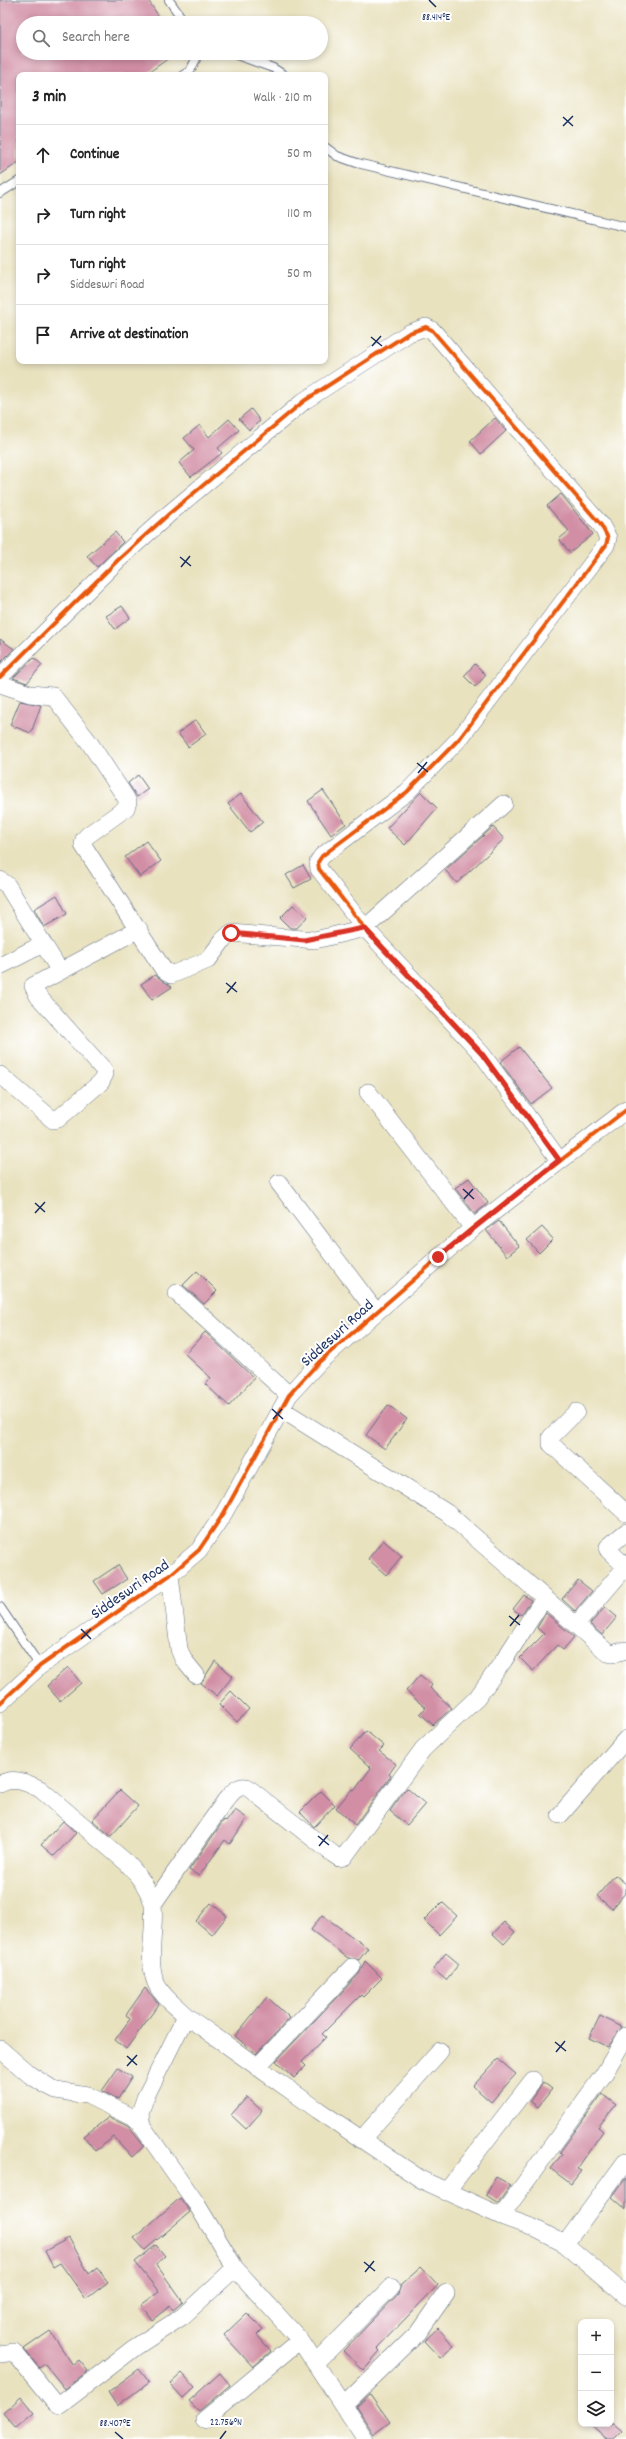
<!DOCTYPE html>
<html lang="en">
<head>
<meta charset="utf-8">
<style>
	:root { --surface:#fff; --page:#f6f6f6; --text:#222; --muted:#767676; --line:#e0e0e0 }
	body { margin:0; font-family:Dekko,sans-serif; background:var(--page); color:var(--text) }
	.controls { position:absolute; right:12px; bottom:12px; display:grid; overflow:hidden; border-radius:8px; box-shadow:0 2px 6px #0003 }
	.controls button { width:36px; height:36px; display:grid; place-items:center; padding:0; border:0; border-bottom:1px solid var(--line); background:var(--surface); color:var(--text); font:20px sans-serif }
	.stop { position:absolute; width:12px; height:12px; margin:-9px; border:3px solid #d93025; border-radius:50%; background:#fff }
	.stop.end { background:#d93025; border-color:#fff; box-shadow:0 1px 4px #0008 }
	.list { margin:0; padding:0; list-style:none }
	h2 { display:flex; justify-content:space-between; align-items:center; height:52px; margin:0; padding:0 16px; font-size:17px }
	h2 small { font-size:13px; font-weight:400; color:var(--muted) }
	.list li { display:grid; grid-template-columns:26px 1fr auto; gap:12px; align-items:center; box-sizing:border-box; height:60px; padding:0 16px; border-top:1px solid var(--line) }
	.list b { display:block; font-size:15px; white-space:nowrap }
	.list p { margin:0; font-size:13px; white-space:nowrap; color:var(--muted) }
	.list em { font-size:13px; font-style:normal; color:var(--muted) }
	.icon { flex:none; width:22px; height:22px; fill:none; stroke:currentColor; stroke-width:2; stroke-linecap:round; stroke-linejoin:round }
	.map { position:relative; flex:none; width:626px; height:2439px; overflow:hidden }
	.search { position:absolute; background:var(--surface); box-shadow:0 2px 6px #0003; left:16px; top:16px; width:312px; height:44px; display:flex; align-items:center; gap:10px; box-sizing:border-box; padding:0 14px; border-radius:22px; color:var(--muted); font-size:15px }
	.panel { position:absolute; background:var(--surface); box-shadow:0 2px 6px #0003; left:16px; top:72px; width:312px; height:292px; border-radius:8px }
	.map>svg:first-child { display:block }
	.building { fill:#d18ea4 }
	.lines { fill:none; stroke-linecap:round; stroke-linejoin:round }
	.lane-casing { stroke:#636e80; stroke-width:10 }
	.street-casing { stroke:#636e80; stroke-width:18 }
	.lane { stroke:#fff; stroke-width:8 }
	.street { stroke:#fff; stroke-width:17 }
	.cycleway-casing { stroke:#fff; stroke-width:6 }
	.cycleway { stroke:#e8590c; stroke-width:4 }
	.route { stroke:#d93025; stroke-width:5 }
	.ticks { fill:none; stroke:#1b2f5e; stroke-width:1.5 }
	.labels { text-anchor:middle; stroke-width:4; stroke-linejoin:round; paint-order:stroke }
	.street-label { font-size:16px; fill:#1b2f5e; stroke:#fff }
	.ticks-label { font-size:10px; text-anchor:middle; fill:#1b2f5e; stroke:#fff; stroke-width:4; stroke-linejoin:round; paint-order:stroke }
</style>
</head>
<body>
<div class="map">
<svg width="626" height="2439" viewBox="0 0 626 2439">
	<rect width="100%" height="100%" fill="#fff"/>
	<filter id="ink" filterUnits="userSpaceOnUse"><feTurbulence type="fractalNoise" baseFrequency=".025" numOctaves="2"/><feDisplacementMap in="SourceGraphic" scale="8" xChannelSelector="R" yChannelSelector="G"/><feConvolveMatrix kernelMatrix="1 2 1 2 8 2 1 2 1" color-interpolation-filters="sRGB"/></filter>
	<filter id="wash" filterUnits="userSpaceOnUse"><feTurbulence type="fractalNoise" baseFrequency=".012" numOctaves="4" result="noise"/><feDisplacementMap in="SourceGraphic" scale="16" xChannelSelector="R" yChannelSelector="G"/><feGaussianBlur stdDeviation="0.9" result="paint"/><feColorMatrix in="noise" values="0 0 0 0 0 0 0 0 0 0 0 0 0 0 0 0 0 1.4 0 .05"/><feComposite in="paint" operator="in"/></filter>
	<g filter="url(#wash)">
		<rect width="100%" height="100%" fill="#e9e2bf"/>
		<g id="blocks">
			<path class="building" d="M0,0h148l15,23h-140v30h153l-31,22h-126v87l-19,13z
				M251,409l9,12 -11,9 -10,-11z
				M495,418l11,13 -25,23 -11,-13z
				M229,419l10,11 -21,18 4,5 -31,24 -12,-14 15,-13 -10,-12 16,-13 9,12z
				M561,494l32,40 -23,19 -11,-14 10,-8 -22,-25z
				M115,532l8,10 -26,25 -10,-11z
				M122,606l8,12 -15,11 -9,-13z
				M0,639l14,10 -14,14z
				M34,658l8,7 -15,18 -14,-5z
				M475,664l11,11 -11,12 -11,-11z
				M20,701l21,4 -10,28 -21,-8z
				M196,720l10,14 -18,13 -10,-14z
				M138,775l10,14 -11,8 -9,-14z
				M323,790l23,34 -15,11 -23,-34z
				M421,792l16,16 -32,37 -18,-17z
				M241,794l22,28 -13,10 -22,-28z
				M493,827l11,12 -47,44 -12,-13z
				M146,841l15,20 -21,16 -15,-20z
				M303,865l8,14 -17,9 -8,-13z
				M57,895l10,19 -23,13 -10,-18z
				M293,905l14,12 -10,11h-7l-10,-10z
				M155,975l17,12 -20,13 -11,-16z
				M519,1047l33,41 -21,16 -31,-42z
				M469,1178l19,25 -13,11 -20,-26z
				M499,1221l20,25 -12,10 -21,-26z
				M542,1227l11,12 -14,14 -12,-13z
				M197,1271l20,20 -13,13 -21,-19z
				M205,1332l49,46 -25,28 -24,-22 6,-6 -26,-24z
				M388,1405l19,14 -22,30 -19,-14z
				M383,1540l19,16 -16,19 -18,-16z
				M118,1565l9,14 -24,15 -9,-13z
				M578,1580l14,11 -17,20 -13,-12z
				M524,1595l7,5 -10,15 -8,-6z
				M605,1607l12,10 -15,18 -12,-11z
				M546,1613l28,24 -11,13 -6,-5 -24,26 -13,-13 24,-24 -7,-6z
				M215,1661l18,15 -16,20 -16,-13z
				M68,1667l13,16 -21,18 -13,-15z
				M420,1675l12,10 -2,3 22,20 -19,17 -13,-12 6,-5 -20,-17z
				M231,1691l18,18 -12,13 -18,-18z
				M366,1731l18,15 -5,5 17,13 -7,10 2,2 -36,49 -19,-17 16,-19 2,2 17,-23 -21,-19z
				M407,1788l18,16 -18,21 -17,-14z
				M120,1790l18,16 -27,30 -19,-16z
				M321,1791l14,14 -21,22 -14,-15z
				M235,1810l12,8 -17,26 -5,-4 -26,36 -10,-6 35,-50 2,2z
				M63,1821l13,12 -22,23 -13,-11z
				M615,1875l11,9v8l-14,17 -15,-13z
				M442,1902l15,14 -18,19 -15,-15z
				M211,1903l16,13 -15,19 -16,-14z
				M322,1915l46,33 -9,12 -11,-2 -37,-28z
				M504,1922l11,10 -11,12 -11,-10z
				M446,1953l13,11 -13,16 -13,-11z
				M365,1961l17,17 -19,19 -2,-2 -39,39 4,3 -24,25 4,4 -12,12 -18,-17 83,-87z
				M145,1988l14,16 -33,45 -11,-9 15,-21 -4,-4z
				M267,1997l23,21 -34,36 -21,-18z
				M600,2016l22,11 -14,20 -19,-9z
				M498,2059l18,15 -25,28 -18,-16z
				M118,2068l14,9 -14,22 -16,-8z
				M543,2082l9,7 -14,18 -8,-6z
				M602,2094l14,11 -18,22 5,4 -26,38 4,2 -10,13 -20,-15 11,-15 -2,-2z
				M247,2097l15,14 -16,18 -15,-14z
				M109,2117l20,10 15,19 -12,11 -18,-20 -19,14 -11,-15z
				M496,2177l15,8 -13,18 -12,-8z
				M626,2178v31l-14,-12z
				M180,2198l10,14 -45,38 -11,-12z
				M69,2238l20,36 8,-6 11,14 -22,17 -26,-36 -7,4 -8,-16z
				M156,2245l9,11 -9,8 27,38 -10,8 -3,-4 -18,14 -11,-15 18,-13 -24,-30z
				M421,2267l17,18 -61,63 3,3 -17,19 -20,-19 55,-57 3,-9z
				M247,2313l16,16 -6,6 14,16 -18,16 -29,-32z
				M438,2328l16,18 -14,12 -16,-17z
				M50,2331l23,34 6,-5 9,11 -23,18 -20,-25 -6,4 -15,-19z
				M139,2369l10,13 -32,24 -9,-14z
				M182,2373l13,14 -12,11 -13,-14z
				M220,2373l10,12 -31,26 -10,-10z
				M370,2394l20,28 -16,12 -18,-27z
				M21,2397l13,16 -18,15 -13,-15z
				M589,2424h24l8,7 -8,8h-7z"/>
		</g>
	</g>
	<g filter="url(#ink)">
		<use href="#blocks" fill-opacity="0" stroke="#636e80" stroke-width="1"/>
		<g class="lines">
			<defs>
				<path id="lane" d="M169,0l16,23
					M231,53l42,15 11,7
					M183,75l7,-4 9,-18
					M325,147l12,9 20,7 269,64
					M0,193l19,-12
					M0,1607l40,59"/>
				<path id="street" d="M0,677l118,-117 52,-47 134,-112 105,-68 17,-6 6,3 169,195 7,13 -2,7 -146,193 -53,54 -85,64 -4,6 1,7 46,59 117,126 77,106
					M0,684l30,10 23,2 36,46 37,56 2,4 -2,6 -38,27 -4,4 -1,6 80,124 8,6 37,-15 15,-20 8,-7 84,7 50,-12 139,-124
					M0,880l7,5 53,86
					M0,966l43,-22
					M0,1075l53,45 5,-1 43,-37 4,-8 -1,-4 -66,-74 -5,-10 106,-57
					M368,1092l105,136
					M279,1183l97,129
					M177,1293l112,102
					M281,1409l166,104 161,140 4,1 14,-4
					M576,1412l-25,25v7l75,69
					M170,1575l9,74 4,10 13,16
					M576,1625l48,-56 -1,-5 -15,-14v-3l18,-15
					M0,1703l40,-37 130,-91 29,-25 25,-37 65,-118 30,-33 154,-134 153,-118
					M0,1784c14,-8 27,-1 40,5l87,74c10,11 23,26 26,42 3,25 -8,59 5,82 7,12 19,20 28,29l132,94 104,70 79,36 33,12 31,16 61,52
					M560,1815l66,-76
					M153,1904l72,-103c6,-7 12,-16 22,-14l86,67 6,4 5,-1 79,-108 54,-51 27,-38 40,-62
					M186,2016l-41,82 -5,15 2,13 54,77 39,65 65,72 65,99
					M0,2049l30,26 16,10 10,5 31,5 53,26
					M257,2067l95,-100
					M361,2140l79,-89
					M446,2192l87,-112
					M501,2216l103,-142 22,-38
					M565,2244l61,-83
					M0,2354l14,-2 41,51 5,2 74,-57 49,-32 52,-48
					M316,2363l75,-76
					M343,2406l75,-73 28,-40
					M204,2420l96,-80"/>
			</defs>
			<use href="#lane" class="lane-casing"/>
			<use href="#street" class="street-casing"/>
			<use href="#lane" class="lane"/>
			<use href="#street" class="street"/>
			<defs>
				<path id="cycleway" d="M0,677l118,-117 52,-47 134,-112 105,-68 17,-6 6,3 169,195 7,13 -2,7 -146,193 -53,54 -85,64 -4,6 1,7 46,59 117,126 77,106
					M0,1703l40,-37 130,-91 29,-25 25,-37 65,-118 30,-33 154,-134 153,-118"/>
			</defs>
			<use href="#cycleway" class="cycleway-casing"/>
			<use href="#cycleway" class="cycleway"/>
		</g>
	</g>
	<g class="lines" filter="url(#ink)">
		<path class="route" d="M231,933l73,7 60,-12 118,126 77,106 -121,97"/>
	</g>
	<path class="ticks" d="M429,0l7,7M563,117l10,9M563,126l10,-10M371,337l11,9M372,346l9,-10M180,557l11,9M181,567l9,-11M417,763l11,9M418,773l9,-11M226,983l11,9M227,993l9,-11M463,1189l11,10M464,1199l9,-10M35,1203l10,9M35,1213l10,-11M272,1409l11,10M273,1419l9,-10M509,1616l11,9M510,1626l9,-11M81,1629l10,10M81,1639l10,-10M318,1836l11,9M319,1846l9,-11M555,2042l11,9M556,2052l9,-11M127,2056l10,9M127,2066l10,-11M364,2262l11,9M365,2272l9,-11M115,2432l8,7M220,2439l6,-8"/>
	<g class="labels">
		<g class="street-label">
			<text transform="translate(336 1332) rotate(-42)" y="6">Siddeswri Road</text>
			<text transform="translate(129 1588) rotate(-35)" y="6">Siddeswri Road</text>
		</g>
	</g>
	<g class="ticks-label">
		<text x="436" y="20">88.414°E</text>
		<text x="226" y="2425">22.756°N</text>
		<text x="115" y="2426">88.407°E</text>
	</g>
</svg>
<div class="controls">
<button>+</button>
<button>−</button>
<button><svg class="icon" aria-label="layers" viewBox="0 0 24 24"><path d="M12 4l9 5-9 5-9-5zM3 14l9 5 9-5"/></svg></button>
</div>
<div class="stop" style="left:231px;top:933px"></div>
<div class="stop end" style="left:438px;top:1257px"></div>
<div class="search"><svg class="icon" aria-label="search" viewBox="0 0 24 24"><circle cx="10" cy="10" r="6"/><path d="M15 15l6 6"/></svg>Search here</div>
<section class="panel">
<h2>3 min<small>Walk · 210 m</small></h2>
<ul class="list">
<li><svg class="icon" aria-label="ahead" viewBox="0 0 24 24"><path d="M12 20V5M6 11l6-6 6 6"/></svg><div><b>Continue</b></div><em>50 m</em></li>
<li><svg class="icon" aria-label="right" viewBox="0 0 24 24"><path d="M7 20v-9h11M14 6l5 5-5 5"/></svg><div><b>Turn right</b></div><em>110 m</em></li>
<li><svg class="icon" aria-label="right" viewBox="0 0 24 24"><path d="M7 20v-9h11M14 6l5 5-5 5"/></svg><div><b>Turn right</b><p>Siddeswri Road</p></div><em>50 m</em></li>
<li><svg class="icon" aria-label="arrive" viewBox="0 0 24 24"><path d="M6 21V4h12l-3 4 3 4H6"/></svg><div><b>Arrive at destination</b></div></li>
</ul>
</section>
</div>
</body>
</html>
